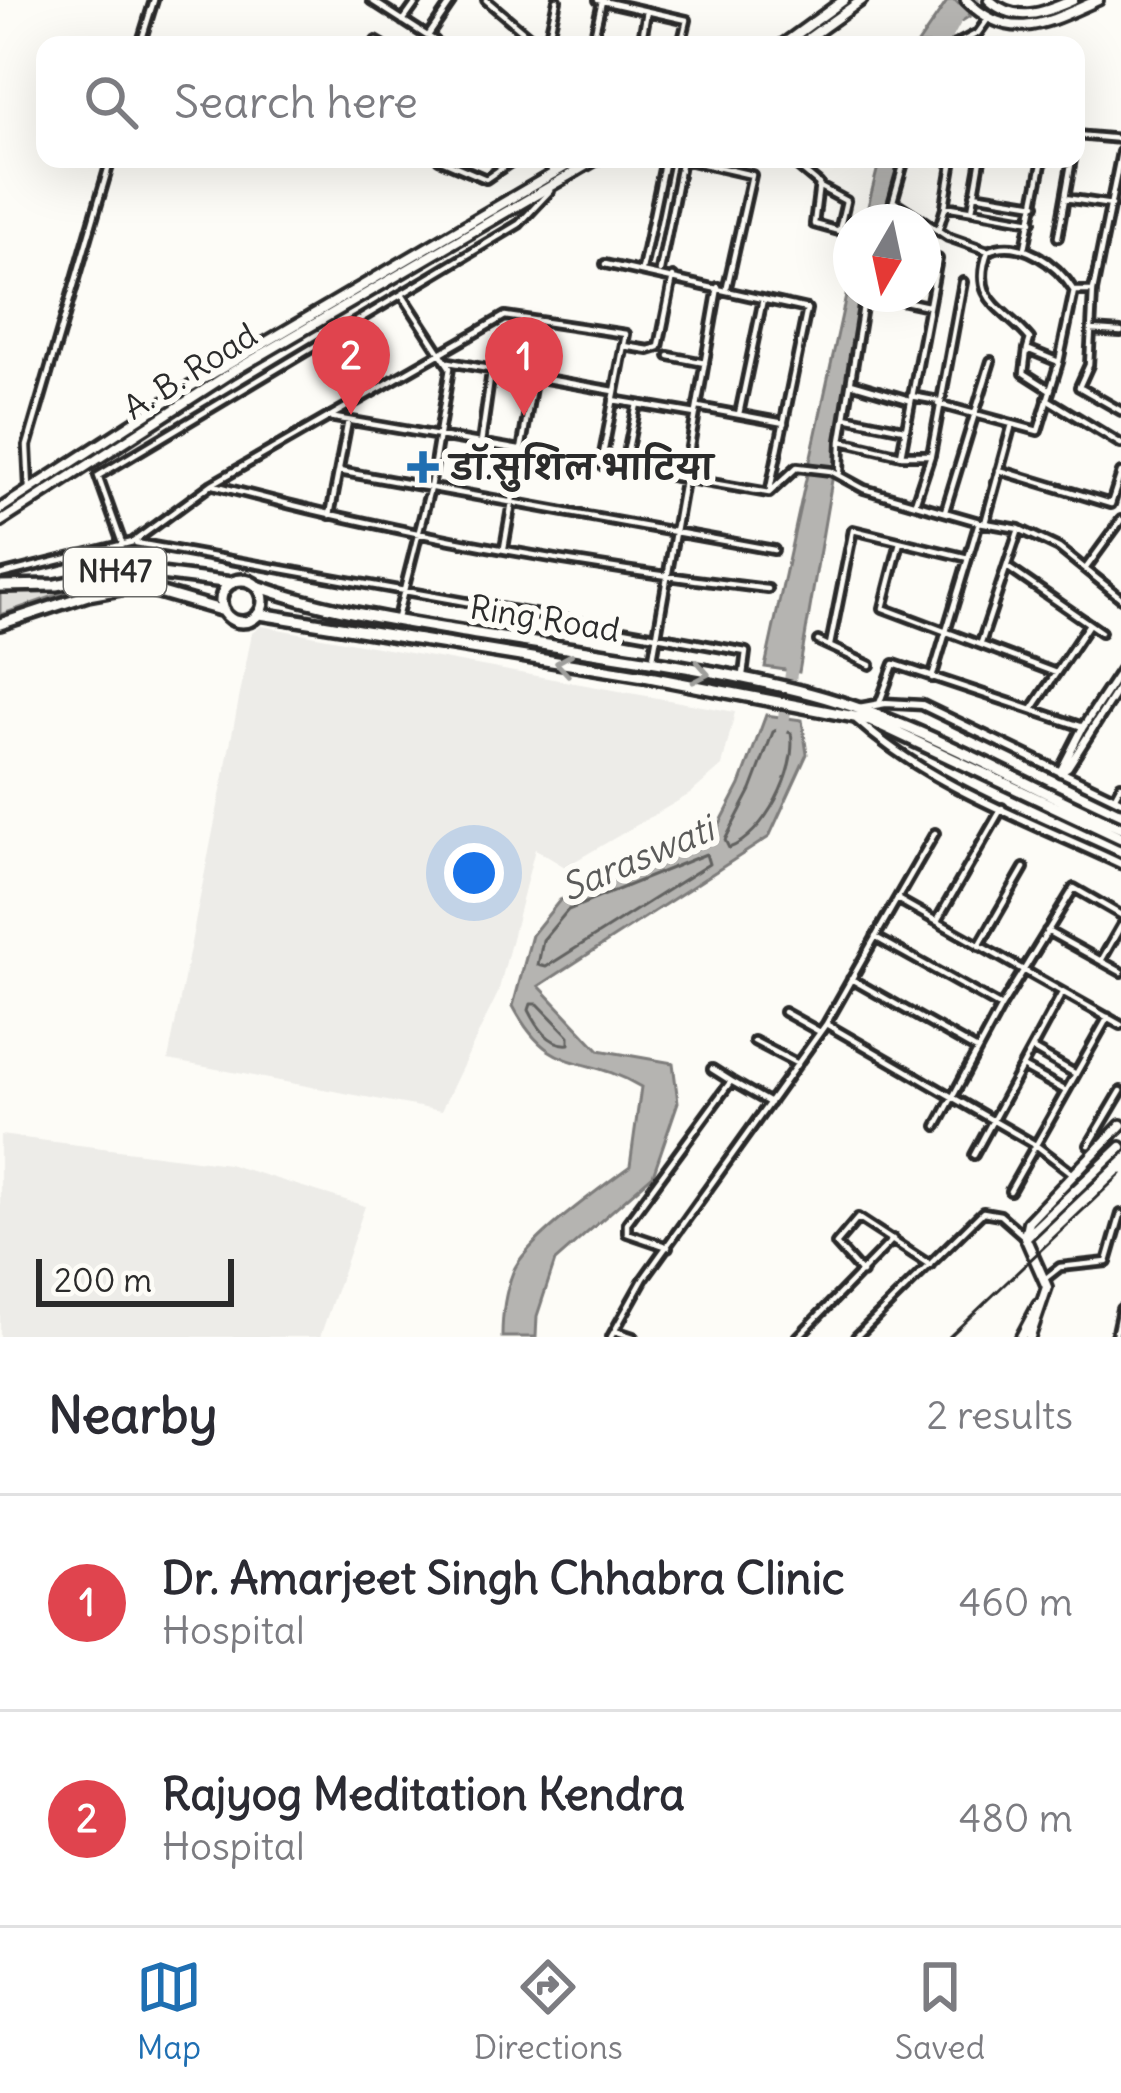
<!DOCTYPE html>
<html lang="en">
<head>
<meta charset="utf-8">
<style>
	:root { --surface:#fff; --page:#f7f7f7; --text:#2b2b33; --muted:#7c7c81; --line:#e1e1e2; --accent:#1f6fb2 }
	body { margin:0; font-family:Delius,"Playpen Sans Deva",sans-serif; background:var(--page); color:var(--text) }
	.compass { position:absolute; left:833px; top:204px; width:108px; height:108px; border-radius:50%; background:var(--surface); box-shadow:0 12px 48px #0002; rotate:189deg }
	.scale { position:absolute; left:36px; bottom:30px; width:198px; box-sizing:border-box; padding-left:12px; border:6px solid #2b2b2b; border-top:0; font-size:33px; line-height:42px; white-space:nowrap; color:#2b2b2b; -webkit-text-stroke:9px #fdfcf7; paint-order:stroke }
	.you { position:absolute; left:474px; top:873px; width:42px; height:42px; margin:-30px; border:9px solid #fff; border-radius:50%; background:#1a73e8; box-shadow:0 0 0 18px #1a73e833 }
	.badge { display:grid; place-items:center; width:78px; height:78px; border-radius:50%; background:var(--accent); color:#fff; font-size:39px; font-weight:700 }
	.pin { position:absolute; translate:-50% -99px; filter:drop-shadow(0 3px 6px #0008) }
	.pin::after { content:''; position:absolute; top:63px; width:42px; height:36px; background:inherit; clip-path:polygon(0 0,100% 0,50% 100%) }
	.list { margin:0; padding:0; list-style:none }
	h2 { display:flex; justify-content:space-between; align-items:center; height:156px; margin:0; padding:0 48px; font-size:51px }
	h2 small { font-size:39px; font-weight:400; color:var(--muted) }
	.list li { display:grid; grid-template-columns:78px 1fr auto; gap:36px; align-items:center; box-sizing:border-box; height:216px; padding:0 48px; border-top:3px solid var(--line) }
	.list b { display:block; font-size:45px; white-space:nowrap }
	.list p { margin:0; font-size:39px; white-space:nowrap; color:var(--muted) }
	.list em { font-size:39px; font-style:normal; color:var(--muted) }
	.icon { flex:none; width:66px; height:66px; fill:none; stroke:currentColor; stroke-width:2; stroke-linecap:round; stroke-linejoin:round }
	.map { position:relative; flex:none; width:1121px; height:1337px; overflow:hidden }
	.search { position:absolute; background:var(--surface); box-shadow:0 12px 48px #0002; left:36px; right:36px; top:36px; height:132px; display:flex; align-items:center; gap:30px; box-sizing:border-box; padding:0 42px; border-radius:24px; color:var(--muted); font-size:45px }
	.sheet { height:588px; background:var(--surface) }
	nav { display:flex; justify-content:space-around; align-items:center; box-sizing:border-box; height:168px; border-top:3px solid var(--line); background:var(--surface); font-size:33px; color:var(--muted) }
	nav a { display:grid; justify-items:center; gap:6px }
	nav .on { color:var(--accent) }
	.map>svg:first-child { display:block }
	.built { fill:#edece8 }
	.green { fill:#dfdeda; stroke:#858482; stroke-width:3 }
	.water { fill:#b5b4b1; stroke:#7e7d7b; stroke-width:3 }
	.lines { fill:none; stroke-linecap:round; stroke-linejoin:round }
	.shore { stroke:#626261; stroke-width:3 }
	.river { stroke:#b5b4b1; stroke-width:12 }
	.minor-casing { stroke:#2b2b2b; stroke-width:14 }
	.tertiary-casing { stroke:#2b2b2b; stroke-width:15 }
	.secondary-casing { stroke:#2b2b2b; stroke-width:16 }
	.trunk-casing { stroke:#2b2b2b; stroke-width:18 }
	.minor { stroke:#fdfcf7; stroke-width:4.5 }
	.tertiary { stroke:#fdfcf7; stroke-width:6 }
	.secondary { stroke:#fdfcf7; stroke-width:8 }
	.trunk { stroke:#fdfcf7; stroke-width:9 }
	.rail { stroke:#2b2b2b; stroke-width:3 }
	.oneway { stroke:#9e9e9b }
	.poi-dot { fill:#1f6fb2; stroke:#fdfcf7; stroke-width:4.5 }
	.labels { text-anchor:middle; stroke-width:12; stroke-linejoin:round; paint-order:stroke }
	.shield { fill:#fdfcf7; stroke:#6a6a68; stroke-width:3 }
	.shield-label { font-size:30px; font-weight:bold; fill:#2b2b2b }
	.street-label { font-size:33px; fill:#2b2b2b; stroke:#fdfcf7 }
	.poi-label { font-size:33px; font-weight:bold; fill:#2b2b2b; stroke:#fdfcf7; text-anchor:start }
	.water-label { font-size:36px; font-style:italic; fill:#5b5b5a; stroke:#fdfcf7 }
</style>
</head>
<body>
<div class="map">
<svg width="1121" height="1337" viewBox="0 0 1121 1337">
	<rect width="100%" height="100%" fill="#fdfcf7"/>
	<filter id="ink" filterUnits="userSpaceOnUse"><feTurbulence type="fractalNoise" baseFrequency=".00833" numOctaves="2"/><feDisplacementMap in="SourceGraphic" scale="24" xChannelSelector="R" yChannelSelector="G"/><feConvolveMatrix kernelMatrix="1 2 1 2 8 2 1 2 1" color-interpolation-filters="sRGB"/></filter>
	<g filter="url(#ink)">
		<path class="built" d="M261,626l474,86 -13,54 -32,28 -125,73 -30,-18 -37,144 -57,118 -273,-51 84,-427z
			M0,1135l228,29 137,42 -45,131h-320z"/>
		<path class="green" d="M80,587l-80,28v-22z"/>
		<path class="water" d="M948,0h7l15,16 -13,8 -11,21h-29z
			M880,159h20l-17,63h-19z
			M851,273v21h13l-65,378 -34,-5z
			M766,715l36,5 5,34 -38,83 -230,149 60,64 74,13 5,39 -25,73 -98,86 -18,55 -1,21h-34c0,-21 3,-45 11,-65 12,-31 89,-85 117,-106l11,-79c-60,-36 -90,-9 -128,-81l19,-71 28,-35 153,-63 27,-52z"/>
		<g class="lines">
			<path class="shore" d="M778,729l13,4c7,36 -27,103 -62,115l-4,-8 26,-50 22,-58z
				M706,854l3,10 -163,103 -8,-2 5,-25 25,-30z
				M531,1004h7l31,32v8c-20,2 -32,-18 -40,-34z"/>
			<path class="river" d="M942,45l18,-33 14,-12
				M782,730l12,-75"/>
			<defs>
				<path id="minor" d="M371,0l64,41
					M486,0l53,45
					M598,0l89,20 -6,25
					M403,21l15,-21
					M428,36l24,-35
					M376,41l7,4
					M140,45l14,-45
					M547,45l10,-45
					M592,45l10,-44
					M641,45l6,-34
					M955,45l23,-12 10,-14
					M1076,135l45,4
					M439,159l47,20 29,-20
					M545,159l9,16
					M682,159l70,16 -25,112
					M789,159l30,25 -5,40 25,7 7,-30 -26,-14
					M953,159l-8,47 87,15
					M974,194l62,10
					M1065,198l47,7
					M893,201l55,36 40,14
					M972,210l9,-51
					M887,222l18,-63
					M938,231l7,-23
					M1058,237l14,-78
					M1025,248l18,-89
					M605,264l202,45 -37,180
					M642,270l23,-111
					M660,271l22,-112
					M872,294l56,12
					M1091,330l2,-39 28,-139
					M1121,332l-30,-2 -2,35 -10,22 42,24
					M624,346l25,4 10,-3 14,-70
					M1027,349l-3,24 25,16
					M669,356l36,7
					M449,362l165,29
					M1059,362l15,-71
					M851,383l58,17
					M911,396l28,5
					M1047,399l74,45
					M613,400l83,14
					M938,404l100,27 21,-69 -32,-13 3,-10c-26,-32 -60,-37 -42,-88 32,-15 69,13 86,40h19
					M698,407l86,16
					M739,414l24,-115
					M329,417l440,76 28,-26 34,4 33,18 115,33 40,7 40,19 62,50
					M845,417l59,12
					M842,441l59,14h30
					M481,443l10,-71
					M901,455l37,-196 -15,-4
					M624,469l13,-65
					M999,470l112,34 10,-31
					M339,471l435,79
					M840,472l1,-31 24,-147
					M214,485c181,49 367,82 554,104
					M29,489l-2,-43 84,-287
					M915,503l16,-48 32,-173
					M945,511l46,-150
					M330,515l18,-94
					M985,523l27,-99
					M900,542l-17,66 173,65
					M122,543l-24,-67 421,-252 31,-33
					M136,543l610,109 -3,23
					M504,548l30,-172
					M1007,567l94,65
					M1086,568l35,-48
					M0,575l133,-33 79,-58 293,-168 121,18 -25,131
					M397,618l33,-130 20,-120 -47,-72
					M818,641l52,24
					M981,643l38,-114
					M830,645l23,-115 115,28
					M653,658l65,-371
					M932,678l47,-156
					M879,704l15,-40 189,63
					M1033,708l56,-84
					M1114,798l7,-13
					M897,899l38,-66
					M937,921l65,-113
					M1047,931l74,41
					M875,937l126,70
					M979,946l45,-78
					M1101,961l20,-35
					M851,979l126,71
					M784,1012l36,20
					M826,1024l211,122 35,27
					M754,1041l44,23
					M1034,1050l42,24
					M1024,1068l42,23
					M712,1069l19,12
					M937,1126l64,-119 73,-119 47,27
					M1089,1145l32,-54
					M974,1155l88,-162
					M1010,1191l98,-174
					M668,1247l-41,-14v-10l104,-142 39,22
					M862,1273l-26,-29 22,-26 72,47
					M1046,1278l14,-11 47,-5 14,-48
					M615,1331l18,6
					M611,1337l33,-59 182,-254 71,-125 224,126
					M798,1337l95,-98
					M856,1337l127,-125 17,3 25,22
					M1115,1337l6,-28"/>
				<path id="tertiary" d="M858,708l28,-5 36,2 199,96
					M857,720c74,67 175,102 264,144
					M1060,772l23,-45 38,-57
					M1060,772l8,-5 53,-83"/>
				<path id="secondary" d="M966,0c45,45 82,22 132,0
					M989,0c27,24 55,13 84,0
					M782,45l62,-45
					M799,45l63,-45
					M0,509l176,-114 402,-236
					M0,522l232,-150 365,-213
					M1026,1237l95,-90
					M1021,1337l17,-32
					M1030,1337l17,-50 -22,-50 3,-15 93,-97"/>
				<path id="trunk" d="M221 601a21 21 0 1 1 42 0a21 21 0 1 1-42 0Z
					M0,586l56,-1 73,-15 103,13
					M257,586c64,23 130,33 196,44 116,20 246,34 359,64 108,29 207,89 309,134
					M260,614l384,62 226,44 251,118
					M0,624l88,-29 50,-9 86,25"/>
			</defs>
			<use href="#minor" class="minor-casing"/>
			<use href="#tertiary" class="tertiary-casing"/>
			<use href="#secondary" class="secondary-casing"/>
			<use href="#trunk" class="trunk-casing"/>
			<use href="#minor" class="minor"/>
			<use href="#tertiary" class="tertiary"/>
			<use href="#secondary" class="secondary"/>
			<use href="#trunk" class="trunk"/>
			<path class="rail" d="M949,1337l172,-163"/>
		</g>
		<defs><path id="oneway-chevron" d="M-2-3.5L2.5 0L-2 3.5" fill="none" stroke-width="1.6" stroke-linecap="round" stroke-linejoin="round" transform="scale(3)"/></defs>
		<g class="oneway">
			<use href="#oneway-chevron" transform="translate(564 664) rotate(-171)"/>
			<use href="#oneway-chevron" transform="translate(701 673) rotate(11)"/>
		</g>
	</g>
	<path class="poi-dot" d="M417 449h12v12h12v12h-12v12h-12v-12h-12v-12h12z"/>
	<g class="labels">
		<rect class="shield" x="64" y="548" width="102" height="48" rx="9"/>
		<g class="shield-label">
			<text x="115" y="582">NH47</text>
		</g>
		<g class="street-label">
			<text transform="translate(190 371) rotate(-32)" y="12">A. B. Road</text>
			<text transform="translate(545 618) rotate(9)" y="12">Ring Road</text>
		</g>
		<g class="poi-label">
			<text x="450" y="479">डॉ.सुशिल भाटिया</text>
		</g>
		<g class="water-label">
			<text transform="translate(637 858) rotate(-23)" y="13">Saraswati</text>
		</g>
	</g>
</svg>
<svg class="compass" viewBox="-18 -18 36 36"><path d="M0-13l5 13h-10z" fill="#e53935"/><path d="M0 13l5-13h-10z" fill="#7c7c81"/></svg>
<div class="scale">200 m</div>
<div class="you"></div>
<div class="pin badge" style="left:524px;top:416px;background:#e0444e">1</div>
<div class="pin badge" style="left:351px;top:415px;background:#e0444e">2</div>
<div class="search"><svg class="icon" aria-label="search" viewBox="0 0 24 24"><circle cx="10" cy="10" r="6"/><path d="M15 15l6 6"/></svg>Search here</div>
</div>
<section class="sheet">
<h2>Nearby<small>2 results</small></h2>
<ul class="list">
<li><span class="badge" style="background:#e0444e">1</span><div><b>Dr. Amarjeet Singh Chhabra Clinic</b><p>Hospital</p></div><em>460 m</em></li>
<li><span class="badge" style="background:#e0444e">2</span><div><b>Rajyog Meditation Kendra</b><p>Hospital</p></div><em>480 m</em></li>
</ul>
</section>
<nav>
<a class="on"><svg class="icon" aria-label="map" viewBox="0 0 24 24"><path d="M3 6l6-2 6 2 6-2v14l-6 2-6-2-6 2zM9 4v14M15 6v14"/></svg>Map</a>
<a><svg class="icon" aria-label="directions" viewBox="0 0 24 24"><path d="M12 3l9 9-9 9-9-9zM9 14v-3h6M13 9l2 2-2 2"/></svg>Directions</a>
<a><svg class="icon" aria-label="saved" viewBox="0 0 24 24"><path d="M7 4h10v16l-5-4-5 4z"/></svg>Saved</a>
</nav>
</body>
</html>
